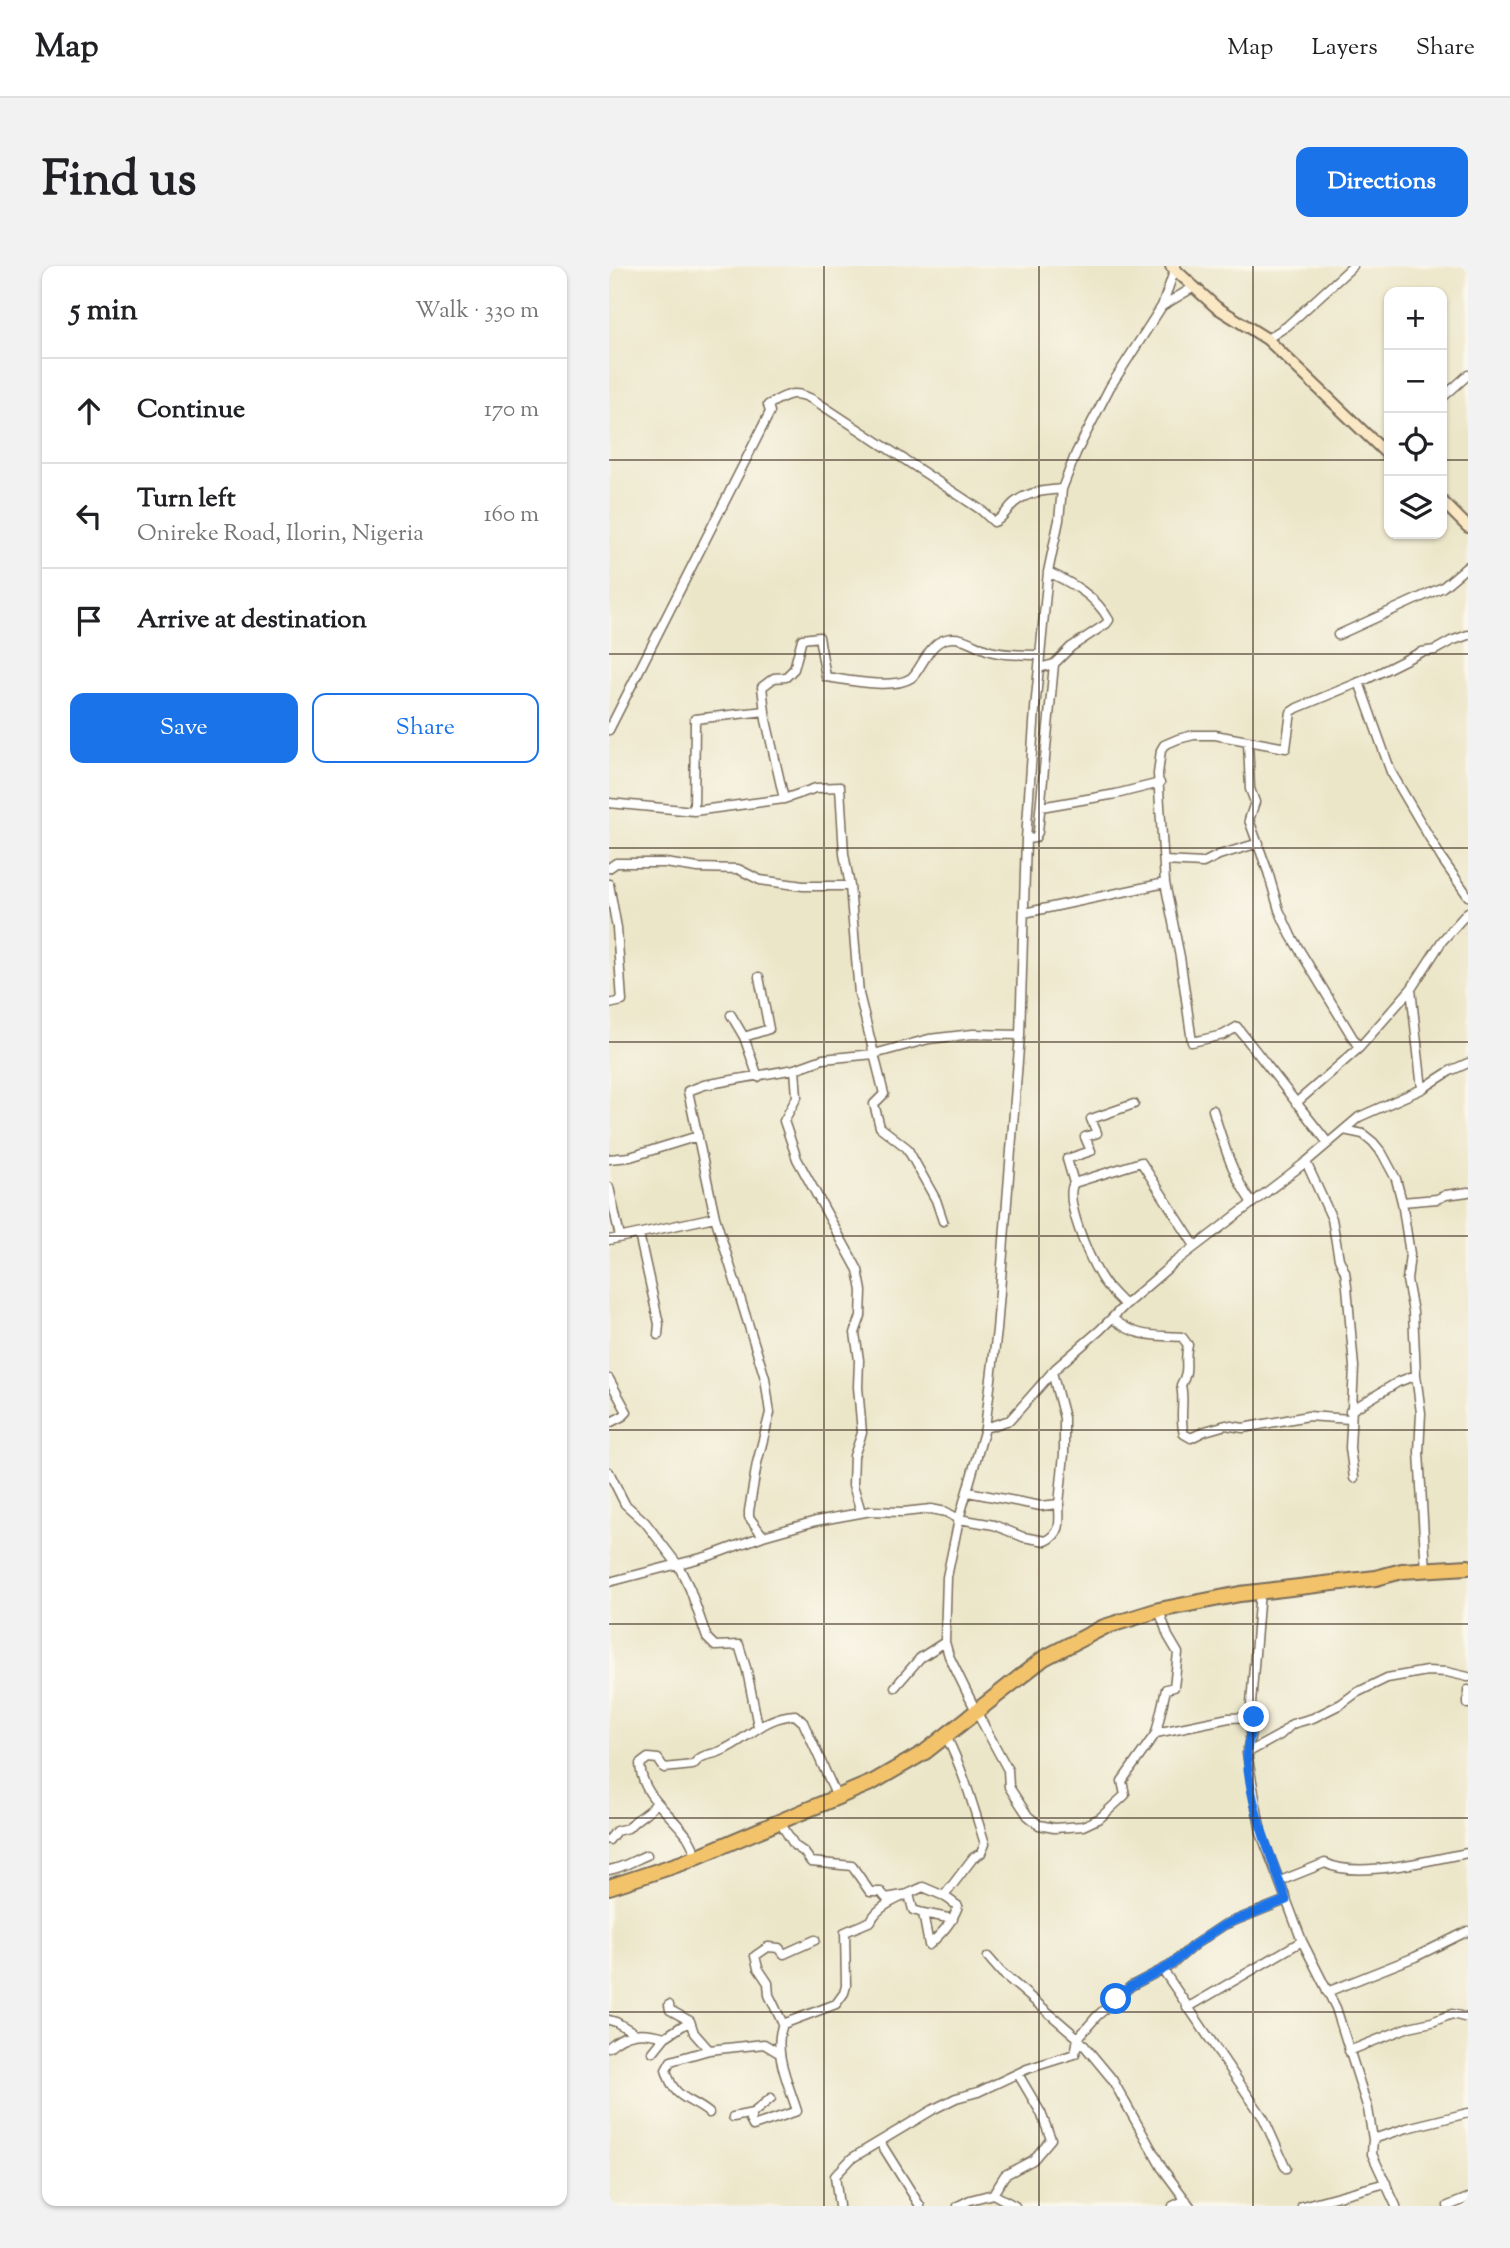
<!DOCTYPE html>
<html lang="en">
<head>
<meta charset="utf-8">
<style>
	:root { --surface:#fff; --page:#f2f2f2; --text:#202124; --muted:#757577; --line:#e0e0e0; --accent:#1a73e8 }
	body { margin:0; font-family:"Sorts Mill Goudy",serif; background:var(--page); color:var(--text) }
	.controls { position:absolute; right:21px; top:21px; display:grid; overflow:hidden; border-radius:14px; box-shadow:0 2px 5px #0004 }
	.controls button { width:63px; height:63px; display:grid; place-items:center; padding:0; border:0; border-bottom:2px solid var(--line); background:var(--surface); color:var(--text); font:35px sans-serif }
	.stop { position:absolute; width:21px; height:21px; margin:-16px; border:5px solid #1a73e8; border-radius:50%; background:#fff }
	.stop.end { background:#1a73e8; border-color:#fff; box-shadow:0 2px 7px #0008 }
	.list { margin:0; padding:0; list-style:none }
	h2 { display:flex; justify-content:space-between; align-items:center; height:91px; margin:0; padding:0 28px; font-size:30px }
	h2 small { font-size:23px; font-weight:400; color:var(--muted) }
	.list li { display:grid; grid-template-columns:46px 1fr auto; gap:21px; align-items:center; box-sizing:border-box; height:105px; padding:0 28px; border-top:2px solid var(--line) }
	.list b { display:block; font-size:26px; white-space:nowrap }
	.list p { margin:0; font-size:23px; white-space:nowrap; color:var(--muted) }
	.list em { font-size:23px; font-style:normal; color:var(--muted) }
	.actions { display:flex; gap:14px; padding:21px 28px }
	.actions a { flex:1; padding:16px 0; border:2px solid var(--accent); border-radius:14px; text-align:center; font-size:24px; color:var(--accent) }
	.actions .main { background:var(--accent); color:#fff }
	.icon { flex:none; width:38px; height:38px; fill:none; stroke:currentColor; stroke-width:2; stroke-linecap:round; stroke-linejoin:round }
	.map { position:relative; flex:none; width:859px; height:1940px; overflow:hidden; border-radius:14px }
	header { display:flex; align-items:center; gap:42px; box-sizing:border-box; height:98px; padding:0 35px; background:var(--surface); border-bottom:2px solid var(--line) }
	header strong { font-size:33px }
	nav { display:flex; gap:38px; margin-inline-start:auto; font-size:24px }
	.intro { display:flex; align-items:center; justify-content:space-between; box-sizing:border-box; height:168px; padding:0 42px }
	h1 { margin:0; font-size:49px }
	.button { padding:18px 32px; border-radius:14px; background:var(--accent); color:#fff; font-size:24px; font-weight:700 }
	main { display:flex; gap:42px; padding:0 42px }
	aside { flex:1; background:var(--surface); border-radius:14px; box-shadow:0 2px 5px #0004 }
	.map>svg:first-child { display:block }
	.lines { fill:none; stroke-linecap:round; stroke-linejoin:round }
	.minor-casing { stroke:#796c5a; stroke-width:11 }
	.secondary-casing { stroke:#796c5a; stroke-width:14 }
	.trunk-casing { stroke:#796c5a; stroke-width:18 }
	.minor { stroke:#fff; stroke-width:8 }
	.secondary { stroke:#fae7c3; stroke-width:10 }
	.trunk { stroke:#f2c36a; stroke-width:14 }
	.route { stroke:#1a73e8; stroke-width:9 }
	.grid { fill:none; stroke:#3b2a1e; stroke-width:2; stroke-opacity:0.55 }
</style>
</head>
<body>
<header>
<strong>Map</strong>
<nav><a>Map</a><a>Layers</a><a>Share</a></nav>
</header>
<div class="intro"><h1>Find us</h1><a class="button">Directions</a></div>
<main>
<aside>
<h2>5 min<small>Walk · 330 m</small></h2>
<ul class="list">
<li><svg class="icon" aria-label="ahead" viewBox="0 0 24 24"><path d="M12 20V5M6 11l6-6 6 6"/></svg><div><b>Continue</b></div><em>170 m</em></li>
<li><svg class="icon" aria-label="left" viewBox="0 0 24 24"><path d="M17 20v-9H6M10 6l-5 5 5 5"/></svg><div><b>Turn left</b><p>Onireke Road, Ilorin, Nigeria</p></div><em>160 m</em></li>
<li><svg class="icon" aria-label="arrive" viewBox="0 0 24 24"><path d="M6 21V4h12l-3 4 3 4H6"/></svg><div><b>Arrive at destination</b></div></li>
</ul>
<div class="actions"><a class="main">Save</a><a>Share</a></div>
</aside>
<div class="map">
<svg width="859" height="1940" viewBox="0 0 859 1940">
	<rect width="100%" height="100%" fill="#fbf7ec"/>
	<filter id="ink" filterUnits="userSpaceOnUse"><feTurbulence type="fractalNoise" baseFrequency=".0143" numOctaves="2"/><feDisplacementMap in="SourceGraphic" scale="14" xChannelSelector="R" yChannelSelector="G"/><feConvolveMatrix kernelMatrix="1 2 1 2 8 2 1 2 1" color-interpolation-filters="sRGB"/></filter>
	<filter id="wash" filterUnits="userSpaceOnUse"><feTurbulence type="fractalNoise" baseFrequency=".00686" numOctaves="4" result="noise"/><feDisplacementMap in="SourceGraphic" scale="28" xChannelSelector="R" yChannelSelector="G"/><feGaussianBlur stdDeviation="1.57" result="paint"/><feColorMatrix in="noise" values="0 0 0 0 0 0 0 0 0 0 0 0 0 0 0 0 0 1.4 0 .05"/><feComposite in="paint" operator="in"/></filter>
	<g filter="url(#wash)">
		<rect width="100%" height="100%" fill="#ece6c9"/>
	</g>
	<g filter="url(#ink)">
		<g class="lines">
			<defs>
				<path id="minor" d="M553,40l32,-19
					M658,73l20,-13 66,-60
					M833,132l26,-23
					M772,183l8,-10
					M729,369l105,-48 25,-21
					M430,402l15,-4 17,-17 35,-23 3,-4c-13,-24 -37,-37 -61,-48
					M750,416l32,90 51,87 26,37
					M0,464l161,-318 -2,-7c20,-12 28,-16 49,-3l164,108 13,12c9,-3 13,-13 20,-19 14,-12 31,-12 48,-14
					M639,475l2,48 5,13 -6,18 19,52 11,38 12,26 68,112
					M0,537l85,8 90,-12
					M432,541l75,-13 44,-11
					M85,545l1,-92 70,-8
					M417,573l9,-1 3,-6 16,-168
					M555,595l39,2 16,-8 40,-12
					M0,602l7,-5h49l33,5 40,1 22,11 43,6h47
					M0,618l8,44 5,73 -13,3
					M415,647l141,-30
					M802,723l11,100
					M122,749l13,22 14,40
					M135,771l25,-8 -10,-52
					M186,803l2,28 -13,24 13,38 61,111 4,21 -1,25 -6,17 4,27 -1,27 4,46 -8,23 -1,29 8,27
					M687,837l63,-55 52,-59 31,-48 26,-29
					M604,844c10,32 19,65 39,93
					M735,864l19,4 10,8 9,11 14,26 6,23 8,52 -3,26 6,32 3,63 5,38 -2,39 7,119
					M719,877l-91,-116 -14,8 -31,7 -12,-85 -15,-74 -7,-109 3,-24 3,-5 14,-6 16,-4h21l71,13 5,-36 6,-4 70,-29 54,-27 14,-2 16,-9 17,-6
					M0,893l21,-2 68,-21
					M697,896l26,57 7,40 6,13 2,15 7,80 -4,81 4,30
					M465,917l-7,-24 24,-8 -6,-14 12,-4 -6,-14 43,-15
					M0,921l11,50
					M793,936l35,-3 9,-4 22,-3
					M334,955l-7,-21 -29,-52 -27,-21 -6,-23 10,-10 -25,-100 -9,-108 -6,-32 -4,-67 -24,1 -32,11 -18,-79 -4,-33 12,-9 12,-1 8,-8 8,-30 17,-2 7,40c21,3 67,13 85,1 10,-7 17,-35 35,-39 16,-4 27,6 41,11 16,6 36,4 53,5
					M30,968l20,90 -1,11
					M0,974l106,-23
					M516,1039c-9,-9 -19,-18 -25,-29 -10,-17 -37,-76 -26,-93l67,-21 54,84
					M504,1053c24,19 40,16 69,18l6,8c-5,17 3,23 -7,40 4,17 -2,33 3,49l7,4 14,-7 21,-6 17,3 65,-12 42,3
					M0,1113l18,33 -4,4 -14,7
					M741,1145l48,-29 18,-7
					M376,1162l25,-8 46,-52 44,-38 25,-25 50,-43 131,-100 53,-45 63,-28 28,-18 18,-8
					M0,1206l16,32 20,18 33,43 12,24 17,49 8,8 24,-1 8,26 11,55
					M359,1226l73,14 18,-2 5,-50v-36l-12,-46
					M154,1270l-14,-19v-6l8,-48 13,-50 -5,-35 -50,-161 -27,-126 16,-6 91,-16 28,-10 51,-5 55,-15 44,-5 47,1
					M0,1316l100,-26 54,-20 53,-15 55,-10 32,1 28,-3 15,3 13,7 35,6 29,12 23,4c17,-8 13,-21 13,-37
					M651,1325l-9,113 3,13 -7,36 14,80 41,108 34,67 32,101 5,30 -1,15 24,52
					M550,1344l9,26 10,17 -4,34 -8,2 -10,44 -34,48 3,14 -25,23 -17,8 -29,2 -15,-3 -11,-9 -19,-29 -1,-17 -32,-59 -27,-55 -4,-14 2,-65 12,-58 26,-91 12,-98 23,-295 6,-196 9,-130 13,-137 11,-52 3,-31 14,-36 34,-66 52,-81 14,-40
					M286,1421l25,-29 25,-16
					M859,1424v14
					M547,1467l73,-15 25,-1
					M638,1487l33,-18 12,-11 21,-6 28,-14 15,-11 31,-15 40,-7 20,1 21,5
					M0,1574l7,-9 12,-3c8,-10 19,-14 28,-24
					M89,1590c-4,-6 -7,-14 -11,-20 -18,-25 -45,-39 -47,-72l8,-6 10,1 6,9 29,-3c11,-13 14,-8 28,-14 28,-12 41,-34 74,-36l8,7 34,75
					M0,1604c14,-2 25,-10 38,-15
					M671,1615l45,-18c33,17 106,-4 143,-10
					M335,1630l29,-38 8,-5 4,-9c-12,-38 -21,-72 -39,-108
					M314,1647l30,6
					M379,1691l13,15 77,66 34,41 50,89 28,38
					M554,1704l101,149 22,49
					M718,1726l88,-35 53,-26
					M60,1739l1,5 20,11 4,12 15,17
					M578,1742l115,-67
					M0,1754l7,2 17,10
					M174,1758l-14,-29 -1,-12 -10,-15 -3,-12 13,-9 11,1 5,6 31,-14
					M0,1781c18,-16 33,-16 56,-10
					M740,1785l60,-24 23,-5 20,-8 16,4
					M44,1786l12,-15 25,-16
					M162,1832l-18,15 -3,7 3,6 44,-15c-8,-26 -25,-60 -14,-87l53,-20 8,-11 2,-7 -1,-54 26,-11c7,-17 36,-26 52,-34l21,9 14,10c-6,17 -16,27 -29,39l-6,-32 -10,-3 -4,-16 -23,4 -5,-6h-11l-18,-26 -41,-4 -7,-10 -9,-6 -16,-25
					M100,1847c-21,-17 -34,-12 -43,-43l5,-9 38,-11 55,-6 15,9
					M124,1851l20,-4
					M764,1873l34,-11 61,-15
					M271,1876l40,64
					M384,1928l12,-19 28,-15 18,-21 -10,-26 -23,-39
					M230,1940l-4,-30 17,-18 82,-49 22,-11 22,-6 49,-23 48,-15 3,-16 19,-22 34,-30 40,-21 23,-20 30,-20 62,-25
					M349,1940l12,-6 23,-6 22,12
					M564,1940l13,-6
					M693,1940l84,-23
					M839,1940l20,-8"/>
				<path id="secondary" d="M562,0l45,41 51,32 122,117
					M833,235l26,26"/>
				<path id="trunk" d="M0,1621l73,-24 191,-81 52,-30 119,-94 60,-31 55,-17 81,-16 136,-16 26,-7 66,-4"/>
			</defs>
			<use href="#minor" class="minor-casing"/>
			<use href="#secondary" class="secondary-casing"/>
			<use href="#trunk" class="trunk-casing"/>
			<use href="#minor" class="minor"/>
			<use href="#secondary" class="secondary"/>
			<use href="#trunk" class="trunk"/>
		</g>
	</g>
	<g class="lines" filter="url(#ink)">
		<path class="route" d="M507,1733l15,-13 40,-21 23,-20 30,-20 62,-25c-16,-48 -37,-94 -39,-146 0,-12 5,-25 7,-37"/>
	</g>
	<path class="grid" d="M215,0v1940M430,0v1940M644,0v1940M0,194h780M833,194h26M0,388h859M0,582h859M0,776h859M0,970h859M0,1164h859M0,1358h859M0,1552h859M0,1746h859"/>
</svg>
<div class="controls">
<button>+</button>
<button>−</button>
<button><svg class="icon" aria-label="locate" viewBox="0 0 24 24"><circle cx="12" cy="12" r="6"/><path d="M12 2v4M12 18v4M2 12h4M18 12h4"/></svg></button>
<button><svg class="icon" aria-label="layers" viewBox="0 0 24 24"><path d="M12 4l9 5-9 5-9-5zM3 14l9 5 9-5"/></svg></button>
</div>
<div class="stop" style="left:507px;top:1733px"></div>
<div class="stop end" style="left:645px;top:1451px"></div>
</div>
</main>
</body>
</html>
